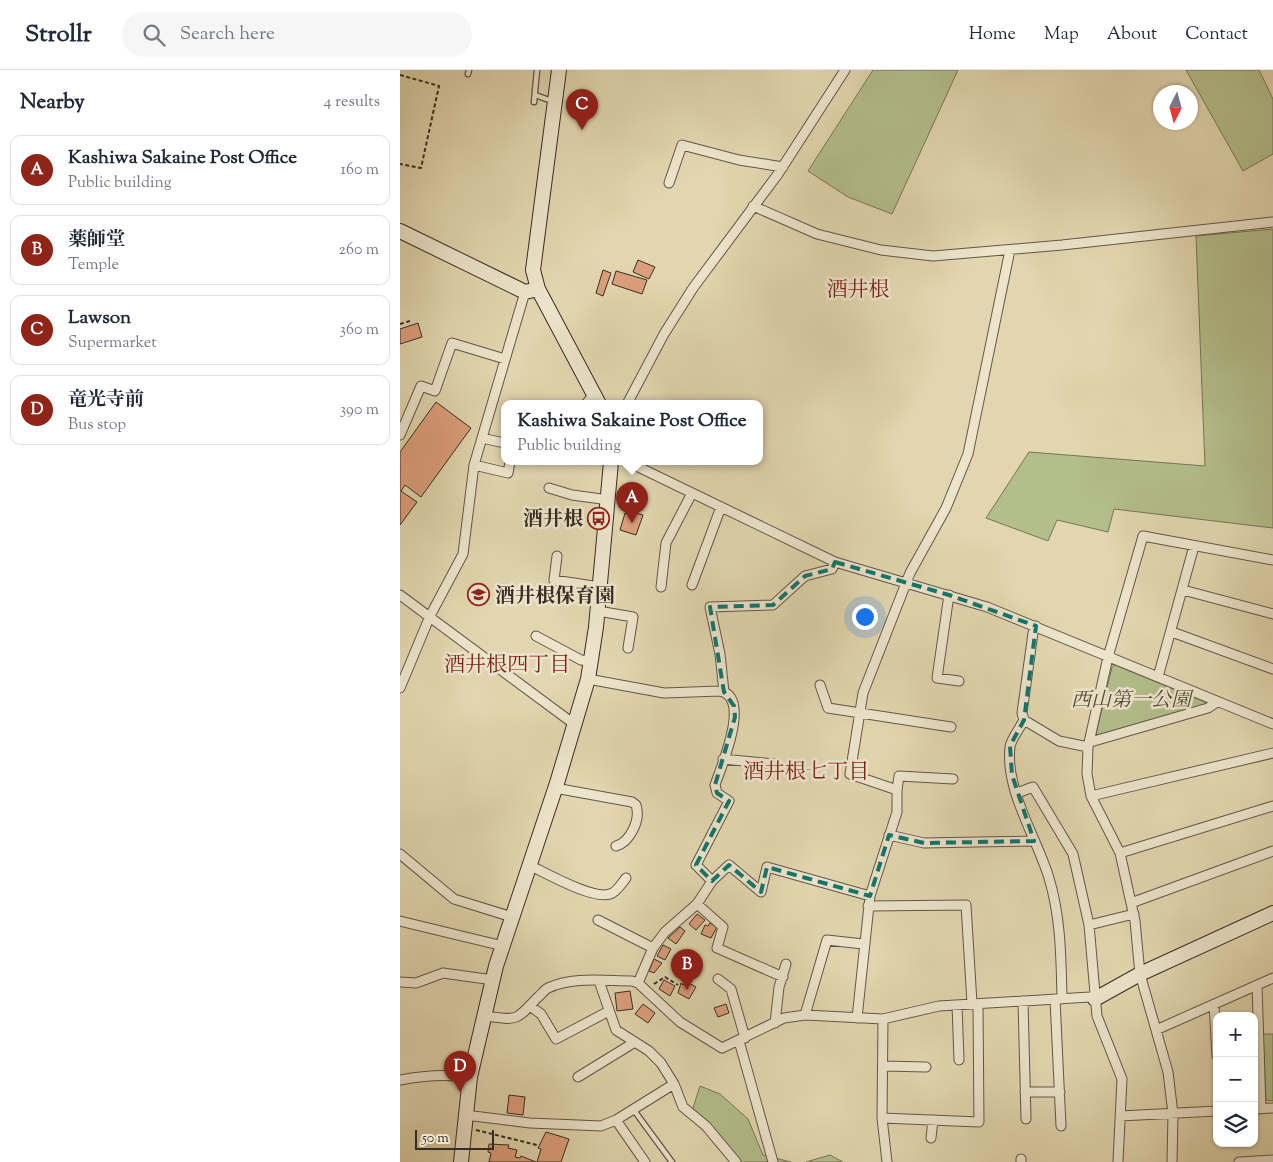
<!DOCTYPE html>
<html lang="en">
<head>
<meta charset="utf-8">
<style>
	:root { --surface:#fff; --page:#f6f6f7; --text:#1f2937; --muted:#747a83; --line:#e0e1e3; --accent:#8f2418 }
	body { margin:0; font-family:"Sorts Mill Goudy","Noto Serif JP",serif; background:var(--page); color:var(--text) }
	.controls { position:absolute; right:15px; bottom:15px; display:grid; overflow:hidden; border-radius:10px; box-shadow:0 1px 4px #0004 }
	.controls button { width:45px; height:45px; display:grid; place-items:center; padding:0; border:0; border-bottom:1px solid var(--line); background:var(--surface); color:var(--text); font:25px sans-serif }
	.compass { position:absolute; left:753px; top:15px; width:45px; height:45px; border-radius:50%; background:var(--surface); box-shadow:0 1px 4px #0004; rotate:186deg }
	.scale { position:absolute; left:15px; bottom:12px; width:79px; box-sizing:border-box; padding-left:5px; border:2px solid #382c25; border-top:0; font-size:14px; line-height:18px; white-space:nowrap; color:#382c25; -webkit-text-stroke:4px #ece4cb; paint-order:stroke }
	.you { position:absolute; left:464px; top:546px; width:18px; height:18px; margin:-12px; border:4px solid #fff; border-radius:50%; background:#1a73e8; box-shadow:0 0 0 8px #1a73e833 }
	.badge { display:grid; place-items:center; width:32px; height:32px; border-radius:50%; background:var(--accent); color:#fff; font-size:16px; font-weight:700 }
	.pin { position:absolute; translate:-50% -41px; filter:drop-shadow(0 1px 2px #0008) }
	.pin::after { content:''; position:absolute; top:26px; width:18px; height:15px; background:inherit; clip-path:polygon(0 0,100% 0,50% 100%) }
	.popup { position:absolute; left:101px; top:330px; width:262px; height:65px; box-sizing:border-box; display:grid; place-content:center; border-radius:10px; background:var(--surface); filter:drop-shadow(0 1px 4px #0005); font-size:16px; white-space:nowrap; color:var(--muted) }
	.popup b { font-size:19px; color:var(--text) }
	.popup::after { content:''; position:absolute; left:50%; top:100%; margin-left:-10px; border:10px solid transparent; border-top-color:var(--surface) }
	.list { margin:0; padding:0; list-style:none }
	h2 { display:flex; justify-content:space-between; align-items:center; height:65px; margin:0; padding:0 20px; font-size:21px }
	h2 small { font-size:16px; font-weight:400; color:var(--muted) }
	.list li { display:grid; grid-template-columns:32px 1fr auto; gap:15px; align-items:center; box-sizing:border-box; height:70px; margin:0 10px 10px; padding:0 10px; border:1px solid var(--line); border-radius:10px }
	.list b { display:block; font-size:19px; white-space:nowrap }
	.list p { margin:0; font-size:16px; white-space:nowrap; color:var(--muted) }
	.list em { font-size:16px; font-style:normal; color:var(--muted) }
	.icon { flex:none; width:28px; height:28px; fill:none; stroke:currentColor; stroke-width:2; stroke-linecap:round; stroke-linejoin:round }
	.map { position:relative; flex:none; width:873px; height:1092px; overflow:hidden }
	header { display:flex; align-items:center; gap:30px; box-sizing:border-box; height:70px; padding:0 25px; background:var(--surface); border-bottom:1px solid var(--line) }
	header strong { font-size:24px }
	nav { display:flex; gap:28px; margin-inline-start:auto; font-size:18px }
	.search { width:350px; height:45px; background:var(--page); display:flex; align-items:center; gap:12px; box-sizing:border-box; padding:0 18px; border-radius:28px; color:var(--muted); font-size:19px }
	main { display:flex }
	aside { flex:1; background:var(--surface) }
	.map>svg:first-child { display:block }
	.green { fill:#b3be8b; stroke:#767558 }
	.building { fill:#dc9f7c; stroke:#382c25 }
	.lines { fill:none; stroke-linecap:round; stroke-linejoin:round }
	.lane-casing { stroke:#625648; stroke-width:7 }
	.street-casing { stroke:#625648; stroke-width:11 }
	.secondary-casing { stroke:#382c25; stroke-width:16 }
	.path { stroke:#382c25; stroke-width:2; stroke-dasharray:4 2.5; stroke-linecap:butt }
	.lane { stroke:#ece4cb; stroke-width:4.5 }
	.street { stroke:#ece4cb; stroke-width:9 }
	.secondary { stroke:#ece4cb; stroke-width:14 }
	.marked { fill:none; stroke:#0f766e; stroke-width:4; stroke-dasharray:10 6; stroke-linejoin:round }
	.labels { text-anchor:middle; stroke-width:5; stroke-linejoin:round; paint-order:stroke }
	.poi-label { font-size:20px; font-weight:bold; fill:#382c25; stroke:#ece4cb; text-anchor:end }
	.park-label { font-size:20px; font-style:italic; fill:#514939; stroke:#ece4cb }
	.neighbourhood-label { font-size:21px; fill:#7a1f14; stroke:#ece4cb }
</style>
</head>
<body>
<header>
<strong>Strollr</strong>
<div class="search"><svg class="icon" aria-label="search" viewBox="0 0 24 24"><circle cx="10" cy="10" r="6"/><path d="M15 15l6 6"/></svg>Search here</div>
<nav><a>Home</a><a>Map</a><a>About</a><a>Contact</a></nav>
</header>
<main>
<aside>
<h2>Nearby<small>4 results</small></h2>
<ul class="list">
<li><span class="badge">A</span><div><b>Kashiwa Sakaine Post Office</b><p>Public building</p></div><em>160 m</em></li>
<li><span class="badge">B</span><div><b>薬師堂</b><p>Temple</p></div><em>260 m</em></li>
<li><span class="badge">C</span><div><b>Lawson</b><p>Supermarket</p></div><em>360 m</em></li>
<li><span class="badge">D</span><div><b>竜光寺前</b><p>Bus stop</p></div><em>390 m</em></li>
</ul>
</aside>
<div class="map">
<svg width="873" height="1092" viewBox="0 0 873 1092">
	<rect width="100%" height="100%" fill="#e1d6af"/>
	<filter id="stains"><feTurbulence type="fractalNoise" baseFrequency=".004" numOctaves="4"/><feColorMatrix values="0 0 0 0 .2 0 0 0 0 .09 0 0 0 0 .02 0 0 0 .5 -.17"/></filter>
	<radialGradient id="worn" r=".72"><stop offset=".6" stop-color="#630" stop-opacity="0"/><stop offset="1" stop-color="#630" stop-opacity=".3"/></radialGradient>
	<path class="green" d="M473,0h85l-66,144 -44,-17 -40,-26z
		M786,0h73l14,29v55l-30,17z
		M873,159v299l-159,-19 -6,23 -51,-12 -9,21 -62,-23 43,-66 176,14 -9,-230z
		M715,595l92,38 -2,2 -107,30 -2,-1 16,-67z
		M863,964h10v67l-7,-1z
		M300,1016l20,8 28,25 15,36 28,7h-58l-40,-54z
		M430,1085l13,7h-37z"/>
	<path class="building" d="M238,190l17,7 -6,12 -16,-7z
		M203,200l8,3 -8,23 -7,-3z
		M216,201l31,9 -5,14 -30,-10z
		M18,253l4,14 -22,7v-15z
		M36,332l35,26 -50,69 -16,-12 -4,6 16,11 -17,23v-73z
		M225,443l10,3 1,-3 7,2 -7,20 -16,-5z
		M297,844l8,6 -9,10 -7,-6z
		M310,853l7,4 -6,11 -10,-4 4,-9 3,1z
		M280,857l5,4 -9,13 -8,-6z
		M263,875l8,4 -6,11 -8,-4z
		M254,889l8,4 -8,10 -5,-2z
		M264,910l11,6 -5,10 -11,-7z
		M285,911l11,6 -7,12 -11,-6 3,-10 2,2z
		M230,921l3,18 -16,2 -2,-18z
		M243,934l12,9 -7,10 -13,-9z
		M326,934l3,9 -11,4 -4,-9z
		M109,1025l16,2 -2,18 -16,-2z
		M146,1062l23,7 -8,23h-24l4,-13 -3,-1z
		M89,1074l20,1 -1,3 9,2 -2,7 5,1 1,-2 15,6h-47l2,-9 -3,-1z"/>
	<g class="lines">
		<defs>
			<path id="lane" d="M68,4l1,-4
				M135,25l17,6
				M134,32l3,-32
				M233,1039l39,53"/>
			<path id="street" d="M269,113l13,-38 57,15 44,7
				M353,136l64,28 64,16 52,6 129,-11 211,-23
				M186,334l8,-10
				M227,334l37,-70 29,-46 85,-114 67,-104
				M0,365l21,-49 14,5 17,-48 53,16
				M82,368l22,5
				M228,392l207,100 152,45 286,117
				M74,395l34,8 2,-11
				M149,418l23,7 37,5
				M157,486l-3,24 46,7
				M292,515l29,-78
				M261,517l5,-44 26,-50
				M783,520l90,24
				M0,525l174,129
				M549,525l-12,83 22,3
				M198,541l35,6 -5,31
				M636,556l-3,7 -11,80 2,7c-4,8 -13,19 -14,27 -5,44 27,91 39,131 12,40 12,80 13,121
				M772,562l101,37
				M136,566l45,24 10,1
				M758,607l36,-131
				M188,609l76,14 56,-2c32,6 1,76 -5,94l2,8 12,8 -33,64 16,16
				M420,615l8,23 123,19
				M0,618l30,-72 33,-62 11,-89 51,-173
				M324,622l-4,-38 -10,-47 63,-2 32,-29 27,-7 3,-7
				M624,650l35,21 29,6
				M690,670l4,1 114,-33 9,-6
				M323,689l51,5
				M155,718l77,14 4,3c5,15 -6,37 -20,41
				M497,720l2,-14 54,3
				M617,723l16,-6 40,67 16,71
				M691,726l182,-43
				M489,765l35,8 110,-2
				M720,783l153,-47
				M0,784l54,45 58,18
				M129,795c17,8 64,35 81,29 7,-2 12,-11 16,-16
				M731,833l142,-52
				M297,834l26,23 -6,21 66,29
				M468,836l98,-1 6,98
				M198,850l55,28
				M0,851l103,25
				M318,909l13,10 14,49
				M0,912l16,1 27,-10 50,7
				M238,913l15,-35 12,-16 32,-28 15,-23 17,-16 32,27 6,-25 103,29
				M857,915l4,124
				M655,929l6,127
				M623,931l3,118
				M814,934l3,52
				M557,935l2,55
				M130,936l11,8 15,25 53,-28
				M405,945l22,-75 36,4
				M85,946c32,4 30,6 52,-18 4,-3 7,-8 11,-10 24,-12 58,-7 84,-7l6,2 42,39 42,26 62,-30 21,-3 78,4 56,-13 151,-9 5,2
				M457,948l13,-122 27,-84v-22l-47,-16 13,-81 47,-120 36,-65 22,-54 42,-204
				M483,949l-1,99 5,44
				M375,953l4,-36 7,-23
				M756,960l117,-52
				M339,971l34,121
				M483,996l43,1
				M178,1007l57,-35
				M0,1010c24,-5 46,-6 70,-3
				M274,1014l9,23 23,19 30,36
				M625,1022h35
				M854,1039l19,-1
				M65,1045l65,8 71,3 15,-6 58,-36 -13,-21 -12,-12 -33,-21 -17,-49
				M720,1046l97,-5
				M482,1048l97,4 -1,-118
				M216,1050l29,42
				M531,1068l2,-18
				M621,1089v3
				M718,1092l4,-83 -25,-63 -8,-91 45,-11
				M772,1092l1,-48 -5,-42 -28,-98 -5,-53 -15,-68 -29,-57 -4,-22 1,-27 20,-90 35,-121 130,24
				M839,1092l34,-2"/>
			<path id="secondary" d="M159,0l-26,200 5,19 61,115
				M0,161l125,61 13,-3
				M695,929l45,-25 133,-61
				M61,1092l9,-85 26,-111 61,-183 31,-104 8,-52 15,-165"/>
		</defs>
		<use href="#lane" class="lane-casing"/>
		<use href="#street" class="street-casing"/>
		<use href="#secondary" class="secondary-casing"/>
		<path class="path" d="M0,5l39,11 -18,82 -21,-4
			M0,254l10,-3
			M254,914l11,-7 13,8
			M76,1060l61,15"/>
		<use href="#lane" class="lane"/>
		<use href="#street" class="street"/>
		<use href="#secondary" class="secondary"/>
	</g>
	<path class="marked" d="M435,492l114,33 87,31 -12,94 -14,26 2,29 22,66 -110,2 -35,-8 -19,61 -103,-29 -6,25 -32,-27 -17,16 -16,-16 33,-64 -12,-8 -2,-8 20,-68 -1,-11 -10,-14 -14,-85 63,-2 32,-29 27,-7z"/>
	<defs>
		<symbol id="bus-ring" viewBox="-11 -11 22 22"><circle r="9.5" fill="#ece4cb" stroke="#8f2418" stroke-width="1.5"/><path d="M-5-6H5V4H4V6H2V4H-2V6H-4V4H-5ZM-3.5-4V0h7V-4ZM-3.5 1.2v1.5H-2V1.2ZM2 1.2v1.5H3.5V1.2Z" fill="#8f2418"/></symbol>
		<symbol id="school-ring" viewBox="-11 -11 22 22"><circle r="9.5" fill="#ece4cb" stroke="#8f2418" stroke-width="1.5"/><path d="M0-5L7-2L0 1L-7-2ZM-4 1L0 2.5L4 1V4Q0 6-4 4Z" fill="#8f2418"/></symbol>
	</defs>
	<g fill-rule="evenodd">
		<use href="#bus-ring" x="186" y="436" width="25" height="25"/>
		<use href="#school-ring" x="66" y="512" width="25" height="25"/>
	</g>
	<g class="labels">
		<g class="poi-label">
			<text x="183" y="455">酒井根</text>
			<text x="95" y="532" text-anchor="start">酒井根保育園</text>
		</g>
		<g class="park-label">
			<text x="731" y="636">西山第一公園</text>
		</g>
		<g class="neighbourhood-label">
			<text x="458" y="226">酒井根</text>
			<text x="107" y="601">酒井根四丁目</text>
			<text x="406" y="708">酒井根七丁目</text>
		</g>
	</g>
	<rect width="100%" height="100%" filter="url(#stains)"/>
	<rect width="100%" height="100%" fill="url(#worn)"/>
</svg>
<div class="controls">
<button>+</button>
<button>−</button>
<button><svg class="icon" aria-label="layers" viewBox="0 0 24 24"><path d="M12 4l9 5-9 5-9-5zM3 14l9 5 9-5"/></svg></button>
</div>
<svg class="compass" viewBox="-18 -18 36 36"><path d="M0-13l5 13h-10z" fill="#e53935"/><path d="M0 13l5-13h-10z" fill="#747a83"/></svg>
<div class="scale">50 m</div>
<div class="you"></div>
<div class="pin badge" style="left:232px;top:453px">A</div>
<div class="popup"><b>Kashiwa Sakaine Post Office</b>Public building</div>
<div class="pin badge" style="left:287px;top:920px">B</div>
<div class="pin badge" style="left:182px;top:60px">C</div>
<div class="pin badge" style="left:60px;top:1022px">D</div>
</div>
</main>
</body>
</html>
